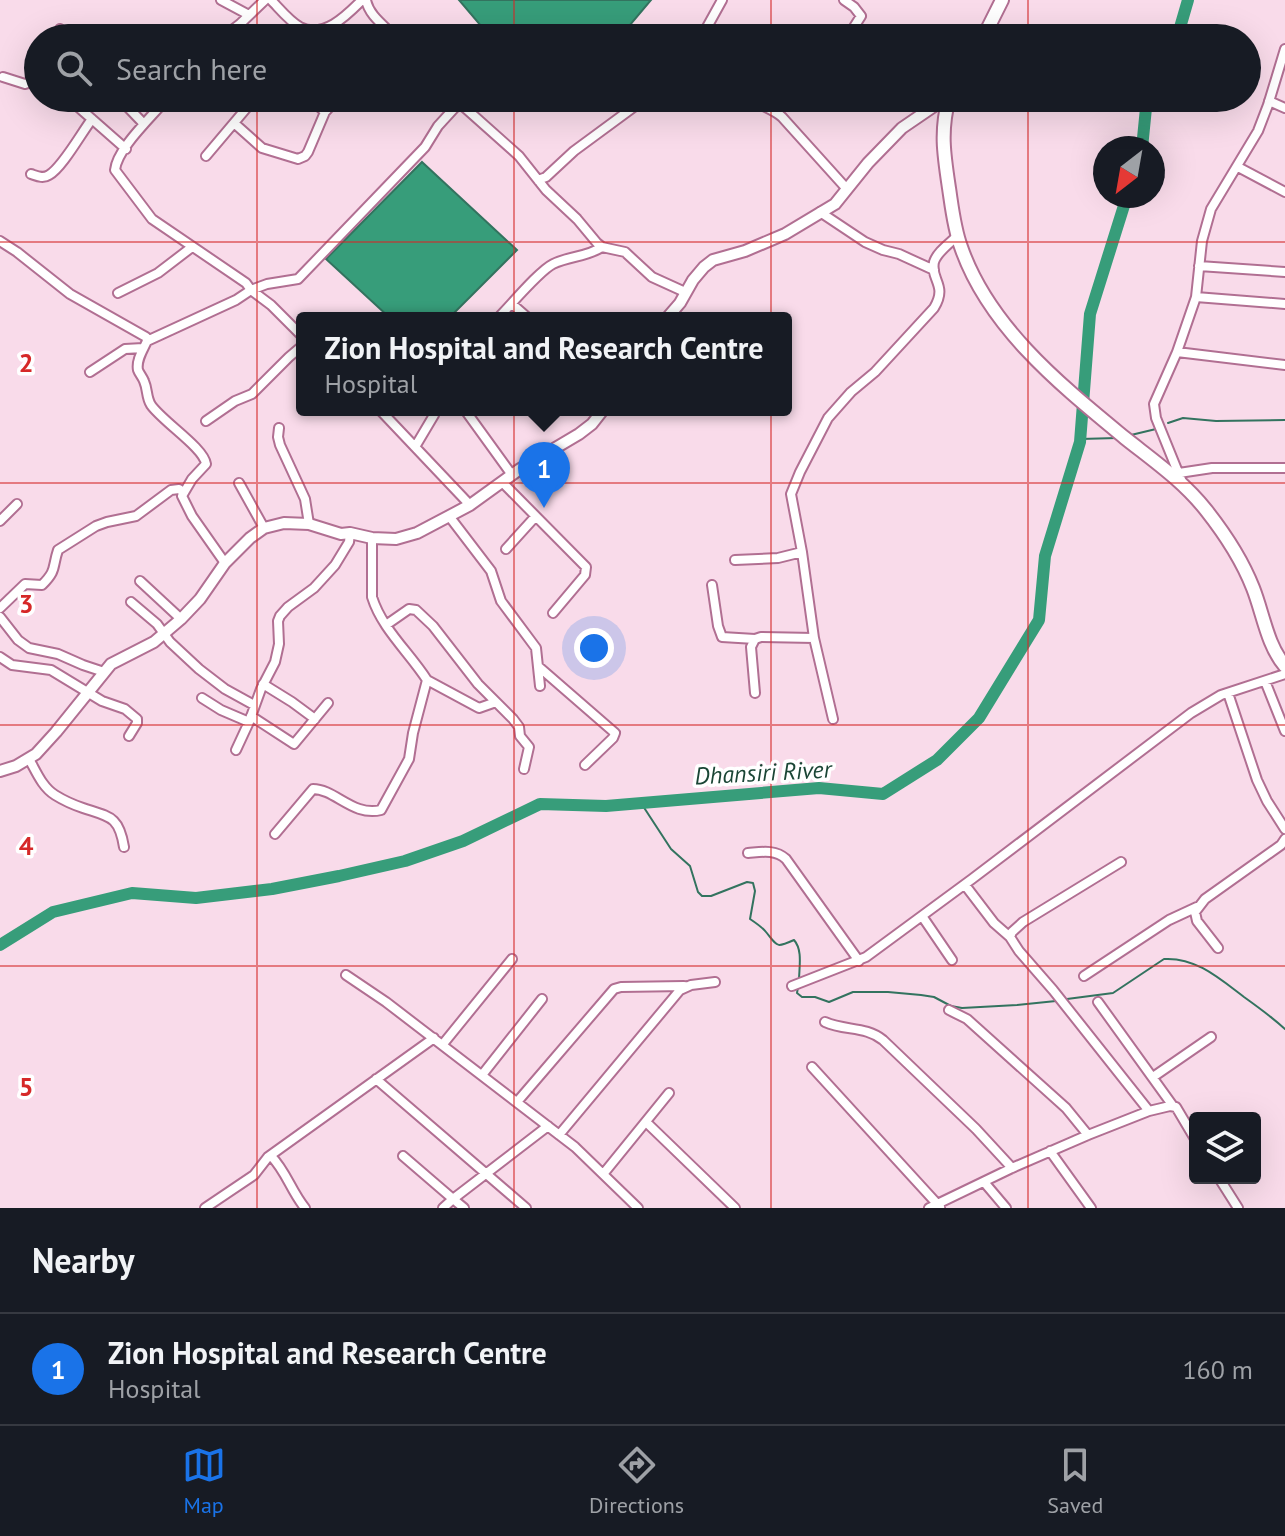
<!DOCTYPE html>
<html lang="en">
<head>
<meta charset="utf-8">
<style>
	:root { --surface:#171b24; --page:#242831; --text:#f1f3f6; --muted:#9ea1a6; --line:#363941; --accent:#1a73e8 }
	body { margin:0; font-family:"PT Sans",sans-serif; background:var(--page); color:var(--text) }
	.controls { position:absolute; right:24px; bottom:24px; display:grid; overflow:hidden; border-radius:8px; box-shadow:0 8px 32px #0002 }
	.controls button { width:72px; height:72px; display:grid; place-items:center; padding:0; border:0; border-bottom:2px solid var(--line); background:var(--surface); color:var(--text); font:40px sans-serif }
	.compass { position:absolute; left:1093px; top:136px; width:72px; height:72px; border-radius:50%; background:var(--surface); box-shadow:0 8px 32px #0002; rotate:211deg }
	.you { position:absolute; left:594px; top:648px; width:28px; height:28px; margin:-20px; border:6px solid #fff; border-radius:50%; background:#1a73e8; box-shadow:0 0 0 12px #1a73e833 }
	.badge { display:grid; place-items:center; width:52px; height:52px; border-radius:50%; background:var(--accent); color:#fff; font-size:26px; font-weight:700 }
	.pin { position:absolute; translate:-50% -66px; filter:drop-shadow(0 2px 4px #0008) }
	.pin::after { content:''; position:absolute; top:42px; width:28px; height:24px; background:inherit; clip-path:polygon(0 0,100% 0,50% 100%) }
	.popup { position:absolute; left:296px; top:312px; width:496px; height:104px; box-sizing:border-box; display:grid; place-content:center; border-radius:8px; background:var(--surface); filter:drop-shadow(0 2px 6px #0005); font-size:26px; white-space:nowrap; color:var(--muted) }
	.popup b { font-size:30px; color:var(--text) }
	.popup::after { content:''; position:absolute; left:50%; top:100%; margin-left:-16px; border:16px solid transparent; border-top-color:var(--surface) }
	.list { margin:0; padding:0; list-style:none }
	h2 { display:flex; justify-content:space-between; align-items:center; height:104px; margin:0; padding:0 32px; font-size:34px }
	h2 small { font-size:26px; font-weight:400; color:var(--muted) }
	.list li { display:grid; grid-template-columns:52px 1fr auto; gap:24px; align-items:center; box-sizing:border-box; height:112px; padding:0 32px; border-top:2px solid var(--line) }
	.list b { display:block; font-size:30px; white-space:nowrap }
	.list p { margin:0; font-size:26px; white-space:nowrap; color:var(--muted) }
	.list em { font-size:26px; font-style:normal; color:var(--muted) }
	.icon { flex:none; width:44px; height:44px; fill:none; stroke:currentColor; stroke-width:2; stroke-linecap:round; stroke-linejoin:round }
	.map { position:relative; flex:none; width:1285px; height:1208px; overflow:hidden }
	.search { position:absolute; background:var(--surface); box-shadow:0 8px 32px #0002; left:24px; right:24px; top:24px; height:88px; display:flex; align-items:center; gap:20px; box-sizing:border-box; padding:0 28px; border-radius:44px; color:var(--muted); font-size:30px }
	.sheet { height:216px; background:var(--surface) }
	nav { display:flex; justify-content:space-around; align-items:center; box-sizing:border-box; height:112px; border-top:2px solid var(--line); background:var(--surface); font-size:22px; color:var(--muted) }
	nav a { display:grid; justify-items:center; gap:4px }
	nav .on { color:var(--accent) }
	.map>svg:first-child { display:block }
	.water { fill:#379d7a; stroke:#33735f; stroke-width:2 }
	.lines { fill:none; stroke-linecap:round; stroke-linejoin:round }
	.stream { stroke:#33735f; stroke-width:2 }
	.river { stroke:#379d7a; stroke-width:12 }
	.minor-casing { stroke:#b16f92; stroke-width:12 }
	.tertiary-casing { stroke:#b16f92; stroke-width:14 }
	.primary-casing { stroke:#b16f92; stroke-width:16 }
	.minor { stroke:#fff; stroke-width:8 }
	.tertiary { stroke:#fff; stroke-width:10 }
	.primary { stroke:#fff; stroke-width:12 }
	.grid { fill:none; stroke:#d62828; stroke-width:2; stroke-opacity:0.55 }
	.labels { text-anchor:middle; stroke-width:7; stroke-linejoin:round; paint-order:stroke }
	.water-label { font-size:24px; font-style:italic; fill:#1a4535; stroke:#fff }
	.grid-label { font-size:26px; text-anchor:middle; font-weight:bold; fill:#d62828; stroke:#fff; stroke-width:7; stroke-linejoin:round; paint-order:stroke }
</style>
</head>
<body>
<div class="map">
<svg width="1285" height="1208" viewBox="0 0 1285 1208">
	<rect width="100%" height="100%" fill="#f9dbea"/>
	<path class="water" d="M459,0h192l-32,38h-134l3,-4z
		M422,162l95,88 -68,68h-59l-64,-59z"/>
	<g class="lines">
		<path class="stream" d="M1168,423l15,-5 33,3 69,-1
			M1131,435l25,-6
			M1080,439l37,-1
			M641,803l30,46 19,17 8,26 4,4h9l36,-14 6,1 2,8 -5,28c6,4 12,8 16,13 12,15 10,16 28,8 9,10 5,28 5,41
			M798,987l-1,6 5,4h13l14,5 24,-10h35l33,3 13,2 17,9 11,2 55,-3 39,-4
			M1067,999l46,-6 51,-34c32,-2 56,20 80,38 14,10 28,20 41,32"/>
		<path class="river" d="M1174,38l5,-7 9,-31
			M1142,148l5,-50
			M0,945l53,-33 79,-19 64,5 76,-9 67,-13 66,-15 58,-20 77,-37 66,2 213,-18 64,6 54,-34 42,-42 60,-98 6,-64 35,-114 10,-128 37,-118"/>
		<defs>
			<path id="minor" d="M221,0l28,15
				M271,0c8,8 18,21 29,27 24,12 47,-12 62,-27
				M366,0c3,16 19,26 30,38
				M844,0l10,7 7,9 -14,22
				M60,29l7,9
				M222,38l18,-14 25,-24
				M701,38l21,-38
				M3,77l22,7 13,-4
				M68,98l58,51
				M119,98l24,25
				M167,98c-14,18 -50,50 -52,72l37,49 94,64 5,7 20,15 31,31
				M310,98l15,14
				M454,98l65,58 27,34 31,29 20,24 5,4 23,5 27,25 33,15
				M750,98c10,8 23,11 32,19l64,71
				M1269,101l16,7
				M776,112l15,-14
				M234,123l28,25 36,11 7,-3 3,-4 17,-40 13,-14
				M206,156l49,-58
				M1238,167l47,25
				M31,174c6,2 12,5 18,1 13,-7 33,-43 43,-56
				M538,180l8,-3 28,-26 72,-53
				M820,212l45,30 18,8 16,4 35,16
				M0,241l17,11 53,42 76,43 1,4 89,-41 15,-10 16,-6 31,-5 127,-132 13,-21 22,-24
				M1199,266l86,6
				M118,293l40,-20 34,-26
				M1196,297l89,7
				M512,304l16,14
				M498,318c13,-13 41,-47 55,-54 16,-8 34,-7 49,-17
				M147,341c-4,9 -11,19 -9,29 1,3 5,8 6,11 4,9 2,16 7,24 12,17 53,43 55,59l-14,15 -10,17 10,20 33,47
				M1177,352l108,13
				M90,372l35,-23 18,-1
				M380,410l90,95
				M465,410l47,65
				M206,421l29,-20 17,-7 37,-37 13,-11
				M279,428l-1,9 2,8 25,54 4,25
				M415,447l19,-32 1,-5
				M1179,473l33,-5h73
				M502,482l84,85 -1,8 -32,38
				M1182,482l-26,-64 -2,-14 23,-52 19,-55 6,-56 9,-32 47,-78 10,-26 17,-56
				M239,483l25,45
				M449,516l42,55 10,30 35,47 4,38
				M0,521l17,-17
				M506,549l29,-32
				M735,560l43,-2 24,-6
				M140,581l41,38
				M712,585l6,41 4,11 33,2
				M131,602l26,22 13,18 29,27 26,20 29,16
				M0,608l25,-24 17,1c15,-15 10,-17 16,-35l38,-24 11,-4 29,-6 35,-26 8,-1 4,3
				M0,617l18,23 11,8 29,6 25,11 21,7
				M386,625l23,-16 7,1 17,16 45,58 35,35 6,8 1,9 9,11 -5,22
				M0,657l12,8 39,5 51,31 23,8 12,10v4l-8,13
				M539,667l76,66 -2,5 -28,27
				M427,680l52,28 17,-6
				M1265,681l20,50
				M263,684l29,18 23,17
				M755,693l-4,-46 4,-8 6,-2 53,1
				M1228,693l29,87 10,21 18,28
				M202,698l19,12 28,12
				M251,716l43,28 34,-41
				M833,719l-19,-81 -12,-86 -11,-58 9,-22 28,-54 23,-26 24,-20 59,-64c14,-23 -4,-28 0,-46 3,-10 16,-19 23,-26
				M236,750l13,-28 12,-33 14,-27 4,-18 -1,-23 2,-5 8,-9 26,-19 21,-23 14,-23 1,-9
				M29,759c7,12 13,28 26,36 8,5 19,10 28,13 27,9 36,8 41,39
				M275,834l38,-45c22,0 40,28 68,21l28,-51 4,-26 14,-53c-18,-28 -45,-51 -55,-83v-59
				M748,853c13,-1 27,-4 38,6l73,102
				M1121,862l-98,60 -11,10 -2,5 9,14 34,39 96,121
				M965,885l29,38 16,14
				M922,916l30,44
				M1218,948l-21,-27 -2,-9 10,-13 76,-54 4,-6
				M346,975l40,27 189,145 63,61
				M1084,976l85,-56 28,-13
				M792,986l74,-29 106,-78 219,-166 30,-18 64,-21
				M1098,1002l75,104
				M949,1010l18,9 99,89 22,27
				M825,1022c20,9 41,4 58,18l93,89 36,39
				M443,1044l69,-85
				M812,1067l128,140
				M482,1075l60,-76
				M1153,1077l58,-40
				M376,1079l150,129
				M517,1102l97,-113 7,-2 63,-1
				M646,1122l89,86
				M559,1135l121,-145 11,-5 24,-3
				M1050,1151l41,57
				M271,1156c15,15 20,35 34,52
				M403,1156l50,43 -10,9
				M604,1173l65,-80
				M1219,1178l19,30
				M984,1182l22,26
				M205,1208l49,-33 14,-18 166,-119
				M464,1208l-11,-9 95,-73
				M929,1208l83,-40 76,-33 61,-24 21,-5 6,1 19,32"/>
			<path id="tertiary" d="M667,318l13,-15 13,-23 11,-13 9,-7 32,-9 40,-17 50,-30 33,-41 34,-35 41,-28 7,-2
				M0,771l16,-5 20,-12 20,-22 55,-68 43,-22 27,-23 19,-20 25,-36 25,-25 14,-10 20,-5 25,1 32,10 9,-1 22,5 24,1 21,-6 53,-28 50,-36 59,-35 13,-10 11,-14"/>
			<path id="primary" d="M983,38l19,-38
				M949,98c-9,33 -5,57 0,90 3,20 5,40 12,59 28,81 101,139 164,191 29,23 58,43 81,72 19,24 36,50 47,78 10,25 14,57 32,78"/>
		</defs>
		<use href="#minor" class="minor-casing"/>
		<use href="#tertiary" class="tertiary-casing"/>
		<use href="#primary" class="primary-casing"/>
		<use href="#minor" class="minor"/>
		<use href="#tertiary" class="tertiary"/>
		<use href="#primary" class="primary"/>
	</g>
	<path class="grid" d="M257,0v38M514,0v38M771,0v38M1028,0v38M257,98v1110M514,98v1110M771,98v1110M1028,98v1110M0,242h1285M0,483h1285M0,725h1285M0,966h1285"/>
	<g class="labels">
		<g class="water-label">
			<text transform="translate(763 773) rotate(-3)" y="8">Dhansiri River</text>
		</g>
	</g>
	<g class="grid-label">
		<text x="26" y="372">2</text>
		<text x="26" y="613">3</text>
		<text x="26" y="855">4</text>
		<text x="26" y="1096">5</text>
	</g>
</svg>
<div class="controls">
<button><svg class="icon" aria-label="layers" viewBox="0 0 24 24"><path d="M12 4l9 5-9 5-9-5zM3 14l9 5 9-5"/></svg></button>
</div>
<svg class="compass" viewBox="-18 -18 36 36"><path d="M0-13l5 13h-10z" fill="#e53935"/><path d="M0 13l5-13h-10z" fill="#9ea1a6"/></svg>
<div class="you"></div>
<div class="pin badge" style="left:544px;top:508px">1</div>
<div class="popup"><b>Zion Hospital and Research Centre</b>Hospital</div>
<div class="search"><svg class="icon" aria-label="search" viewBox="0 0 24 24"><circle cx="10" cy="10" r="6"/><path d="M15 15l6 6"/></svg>Search here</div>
</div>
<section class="sheet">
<h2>Nearby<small></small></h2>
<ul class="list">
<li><span class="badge">1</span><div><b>Zion Hospital and Research Centre</b><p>Hospital</p></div><em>160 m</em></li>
</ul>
</section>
<nav>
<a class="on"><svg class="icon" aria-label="map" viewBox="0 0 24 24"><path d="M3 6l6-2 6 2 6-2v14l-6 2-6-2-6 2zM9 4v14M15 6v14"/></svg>Map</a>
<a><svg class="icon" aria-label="directions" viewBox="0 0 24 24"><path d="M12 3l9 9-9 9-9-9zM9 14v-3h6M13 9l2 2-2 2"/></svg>Directions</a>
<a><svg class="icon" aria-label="saved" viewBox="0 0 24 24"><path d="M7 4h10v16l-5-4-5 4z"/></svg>Saved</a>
</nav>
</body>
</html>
